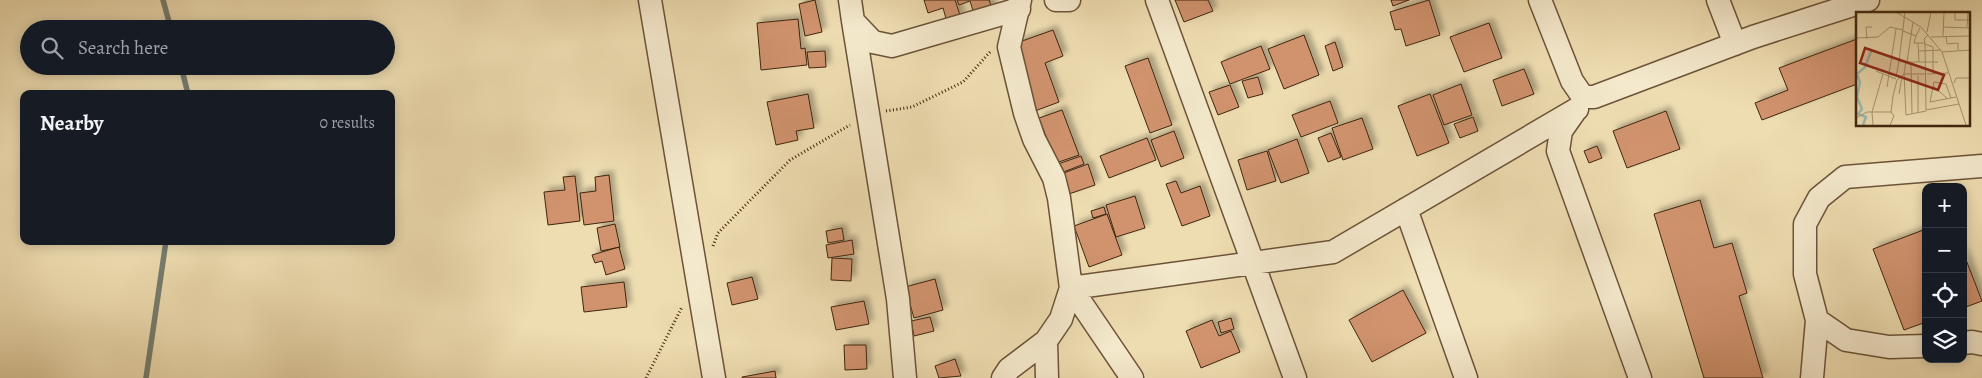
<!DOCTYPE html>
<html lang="en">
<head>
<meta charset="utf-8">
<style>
	:root { --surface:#171b24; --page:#242831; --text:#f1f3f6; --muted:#9ea1a6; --line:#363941 }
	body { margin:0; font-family:Alegreya,serif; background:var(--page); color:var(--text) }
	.controls { position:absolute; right:15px; bottom:15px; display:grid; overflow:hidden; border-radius:10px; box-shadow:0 2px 12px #0003 }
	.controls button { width:45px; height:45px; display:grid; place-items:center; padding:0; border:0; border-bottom:1px solid var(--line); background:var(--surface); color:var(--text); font:25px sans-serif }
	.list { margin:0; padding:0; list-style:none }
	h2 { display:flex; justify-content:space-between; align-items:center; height:65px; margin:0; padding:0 20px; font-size:21px }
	h2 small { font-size:16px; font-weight:400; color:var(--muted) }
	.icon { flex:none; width:28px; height:28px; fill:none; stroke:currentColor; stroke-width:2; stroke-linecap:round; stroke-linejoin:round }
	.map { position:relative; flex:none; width:1982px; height:378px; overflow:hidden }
	.search { position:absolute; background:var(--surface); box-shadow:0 2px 12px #0003; left:20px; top:20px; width:375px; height:55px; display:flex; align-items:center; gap:12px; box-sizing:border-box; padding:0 18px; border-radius:28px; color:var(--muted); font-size:19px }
	.panel { position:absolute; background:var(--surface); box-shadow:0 2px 12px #0003; left:20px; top:90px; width:375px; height:155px; border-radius:10px }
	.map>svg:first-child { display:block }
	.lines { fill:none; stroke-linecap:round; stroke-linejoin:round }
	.stream { stroke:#777e71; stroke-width:5.5 }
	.building { fill:#d0936e; stroke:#40250f; filter:url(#shadow) }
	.minor-casing { stroke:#6c5338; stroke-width:25 }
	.path { stroke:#40250f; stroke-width:3; stroke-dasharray:1 2.5; stroke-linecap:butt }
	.minor { stroke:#f4e9cc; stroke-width:22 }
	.inset-river { fill:none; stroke:#9bbab3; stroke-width:2.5 }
	.inset-road { fill:none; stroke:#a89370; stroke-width:1 }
	.view { fill:#8f2418; fill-opacity:0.15; stroke:#8f2418; stroke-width:2.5 }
	.inset-edge { fill:none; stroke:#40250f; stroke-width:2.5 }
</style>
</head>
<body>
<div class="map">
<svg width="1982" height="378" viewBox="0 0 1982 378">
	<defs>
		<filter id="shadow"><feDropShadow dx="4.5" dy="-4.5" stdDeviation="2.5" flood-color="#0004"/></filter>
	</defs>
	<rect width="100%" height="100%" fill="#eeddb1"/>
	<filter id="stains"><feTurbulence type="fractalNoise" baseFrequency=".004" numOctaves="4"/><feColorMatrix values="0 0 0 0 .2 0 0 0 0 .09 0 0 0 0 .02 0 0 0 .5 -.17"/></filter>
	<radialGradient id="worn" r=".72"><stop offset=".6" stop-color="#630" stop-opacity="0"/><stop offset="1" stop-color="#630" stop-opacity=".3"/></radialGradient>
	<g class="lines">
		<path class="stream" d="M163,0l8,29
			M181,66l7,28
			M146,378l20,-137"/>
	</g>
	<path class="building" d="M815,0l7,32 -17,4 -6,-32z
		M924,0h31l6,18 -14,4 -4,-14 -15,5z
		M957,0h32l4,11 -18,6 -5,-16 -11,4z
		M1175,0h33l5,11 -29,11z
		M1391,0h18l-16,6z
		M1429,0l11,35 -34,11 -5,-17 -6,1 -5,-18z
		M798,19l3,30 4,-1 2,17 -46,5 -4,-47z
		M1489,23l13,35 -38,14 -14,-35z
		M1053,30l10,26 -18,7 14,39 -24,9 -24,-66z
		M1304,35l15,40 -35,14 -16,-40z
		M1857,39v45l-95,36 -7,-17 33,-13 -9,-22z
		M1335,42l8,25 -10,4 -8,-25z
		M1261,46l9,23 -40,15 -9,-22z
		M825,51l1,16 -17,1 -2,-16z
		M1148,58l24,67 -22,8 -25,-67z
		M1524,69l10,25 -32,12 -9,-26z
		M1258,77l5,17 -15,4 -6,-17z
		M1461,84l11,31 -28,10 -11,-30z
		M1230,85l9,22 -21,8 -9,-23z
		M808,94l6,34 -18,3 2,9 -22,5 -9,-43z
		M1430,94l19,49 -32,13 -19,-50z
		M1330,101l8,22 -37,14 -9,-22z
		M1062,110l17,45 -23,8 -17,-45z
		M1666,111l14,38 -53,19 -14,-37z
		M1473,117l5,14 -18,7 -6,-14z
		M1362,118l11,31 -30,11 -11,-32z
		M1174,131l10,27 -23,9 -10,-27z
		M1331,133l10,24 -13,5 -10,-24z
		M1147,138l9,22 -47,18 -9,-22z
		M1297,139l12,34 -28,10 -13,-33z
		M1597,146l5,12 -13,5 -5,-12z
		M1267,151l9,30 -29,9 -9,-30z
		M1081,156l3,8 -23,9 -3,-9z
		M1088,164l7,21 -26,9 -8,-20z
		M609,175l5,46 -30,4 -4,-32 16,-2 -1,-14z
		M575,176l5,45 -32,4 -4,-33 21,-2 -2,-13z
		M1176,181l5,12 19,-7 10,30 -28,10 -16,-42z
		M1135,196l10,32 -29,9 -10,-32z
		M1700,200l14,48 18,-5 15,50 -8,3 24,82h-59l-50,-164z
		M1104,207l2,7 -13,4 -2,-7z
		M1107,214l15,41 -33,12 -15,-41z
		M615,224l5,23 -19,4 -4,-23z
		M842,228l2,12 -16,3 -2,-12z
		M1926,229v93l-22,8 -31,-81z
		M852,240l2,14 -26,4 -2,-13z
		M619,247l6,22 -19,6 -4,-14 -7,2 -3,-8z
		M1963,252l19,49 -19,7z
		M832,258l20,1 -1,22 -20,-1z
		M752,277l6,22 -26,6 -5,-22z
		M935,279l8,31 -29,8 -9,-31z
		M624,282l3,25 -43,5 -3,-25z
		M1403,290l23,43 -54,29 -23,-42z
		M864,301l5,23 -33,6 -5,-23z
		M930,317l4,14 -20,5 -3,-15z
		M1231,318l3,11 -13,4 -3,-11z
		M1212,320l7,16 12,-5 9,21 -39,16 -15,-37z
		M844,345h22l1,24 -22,1z
		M955,359l6,17 -22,2 -4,-12z
		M775,371l1,7h-34v-1z"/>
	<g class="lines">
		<defs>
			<path id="minor" d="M650,0l64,378
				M850,0l3,21 20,21 19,4 127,-37
				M1056,0h13
				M1157,0l138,378
				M1540,0l32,81 11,16
				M1718,0l17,44
				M853,21l45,278 7,79
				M1583,97h11l159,-60 115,-37
				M1575,111l-14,20 -3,20 82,227
				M1406,209l60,169
				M1817,320l29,20 43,7 37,-1
				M1046,341l1,37
				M1963,343l9,-1 10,2
				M1003,378l6,-9 37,-28 15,-22 10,-31 -12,-90 -5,-20 -20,-39 -9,-26 -16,-66 11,-47
				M1132,378l-61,-90 262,-36 244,-143
				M1812,378l5,-58 -12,-46v-50l14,-26 26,-21 137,-11"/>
		</defs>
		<use href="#minor" class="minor-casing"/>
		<path class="path" d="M886,111l26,-4 51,-25 27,-30
			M713,246l5,-13 72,-73 60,-35
			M646,378l36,-71"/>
		<use href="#minor" class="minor"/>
	</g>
	<g transform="translate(1856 12)">
		<rect width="114" height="114" fill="#eeddb1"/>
		<path class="inset-river" d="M7,113l3,-8 -8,-3 4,-5 -5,-12 3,-15 -3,-8 8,-7 7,-18"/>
		<path class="inset-road" d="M40,0l25,15 21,25 24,73M99,0v8h15M57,10l-6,40h31M87,15l27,1M111,15l1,-15M47,19l13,5 4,-8M71,20l4,-20M72,23l-4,4 1,5 8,3v27M60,24l-2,7h11M87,24l1,-24M90,24l1,8 11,-1v7M75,25l39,-1M0,26l22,-1 12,-10 13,3M11,27l-1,-12h6M62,31l1,19M69,32l1,66 33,-6M63,39l22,-1M86,40l28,-2M49,50l-6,-1 6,-49M55,51l1,51M20,59l20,8M71,62l21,-1M62,64v37M40,65l3,-16M98,71l2,-5h14M77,74l15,13M31,75l9,-58M43,82l3,-17M95,86l-5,-14 -12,-2 -4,20 26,-5M70,99l-20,4 -2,-41h22M0,106l11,-6h24M17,113l-1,-13 11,-38M34,113l4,-9 -3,-4 2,-16 4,-16 7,-6 2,-13"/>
		<path class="view" d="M9,36l79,27 -6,15 -78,-27z"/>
		<rect width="114" height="114" class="inset-edge"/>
	</g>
	<rect width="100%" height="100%" filter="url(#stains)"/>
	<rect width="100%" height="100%" fill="url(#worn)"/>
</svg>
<div class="controls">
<button>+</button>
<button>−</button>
<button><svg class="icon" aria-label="locate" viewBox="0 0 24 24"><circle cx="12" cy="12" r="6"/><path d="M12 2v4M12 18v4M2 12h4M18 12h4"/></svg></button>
<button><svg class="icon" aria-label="layers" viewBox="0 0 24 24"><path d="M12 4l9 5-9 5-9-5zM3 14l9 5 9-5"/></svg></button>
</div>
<div class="search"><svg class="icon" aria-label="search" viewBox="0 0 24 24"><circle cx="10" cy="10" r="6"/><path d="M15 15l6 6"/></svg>Search here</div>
<section class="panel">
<h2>Nearby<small>0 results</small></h2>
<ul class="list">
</ul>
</section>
</div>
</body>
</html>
